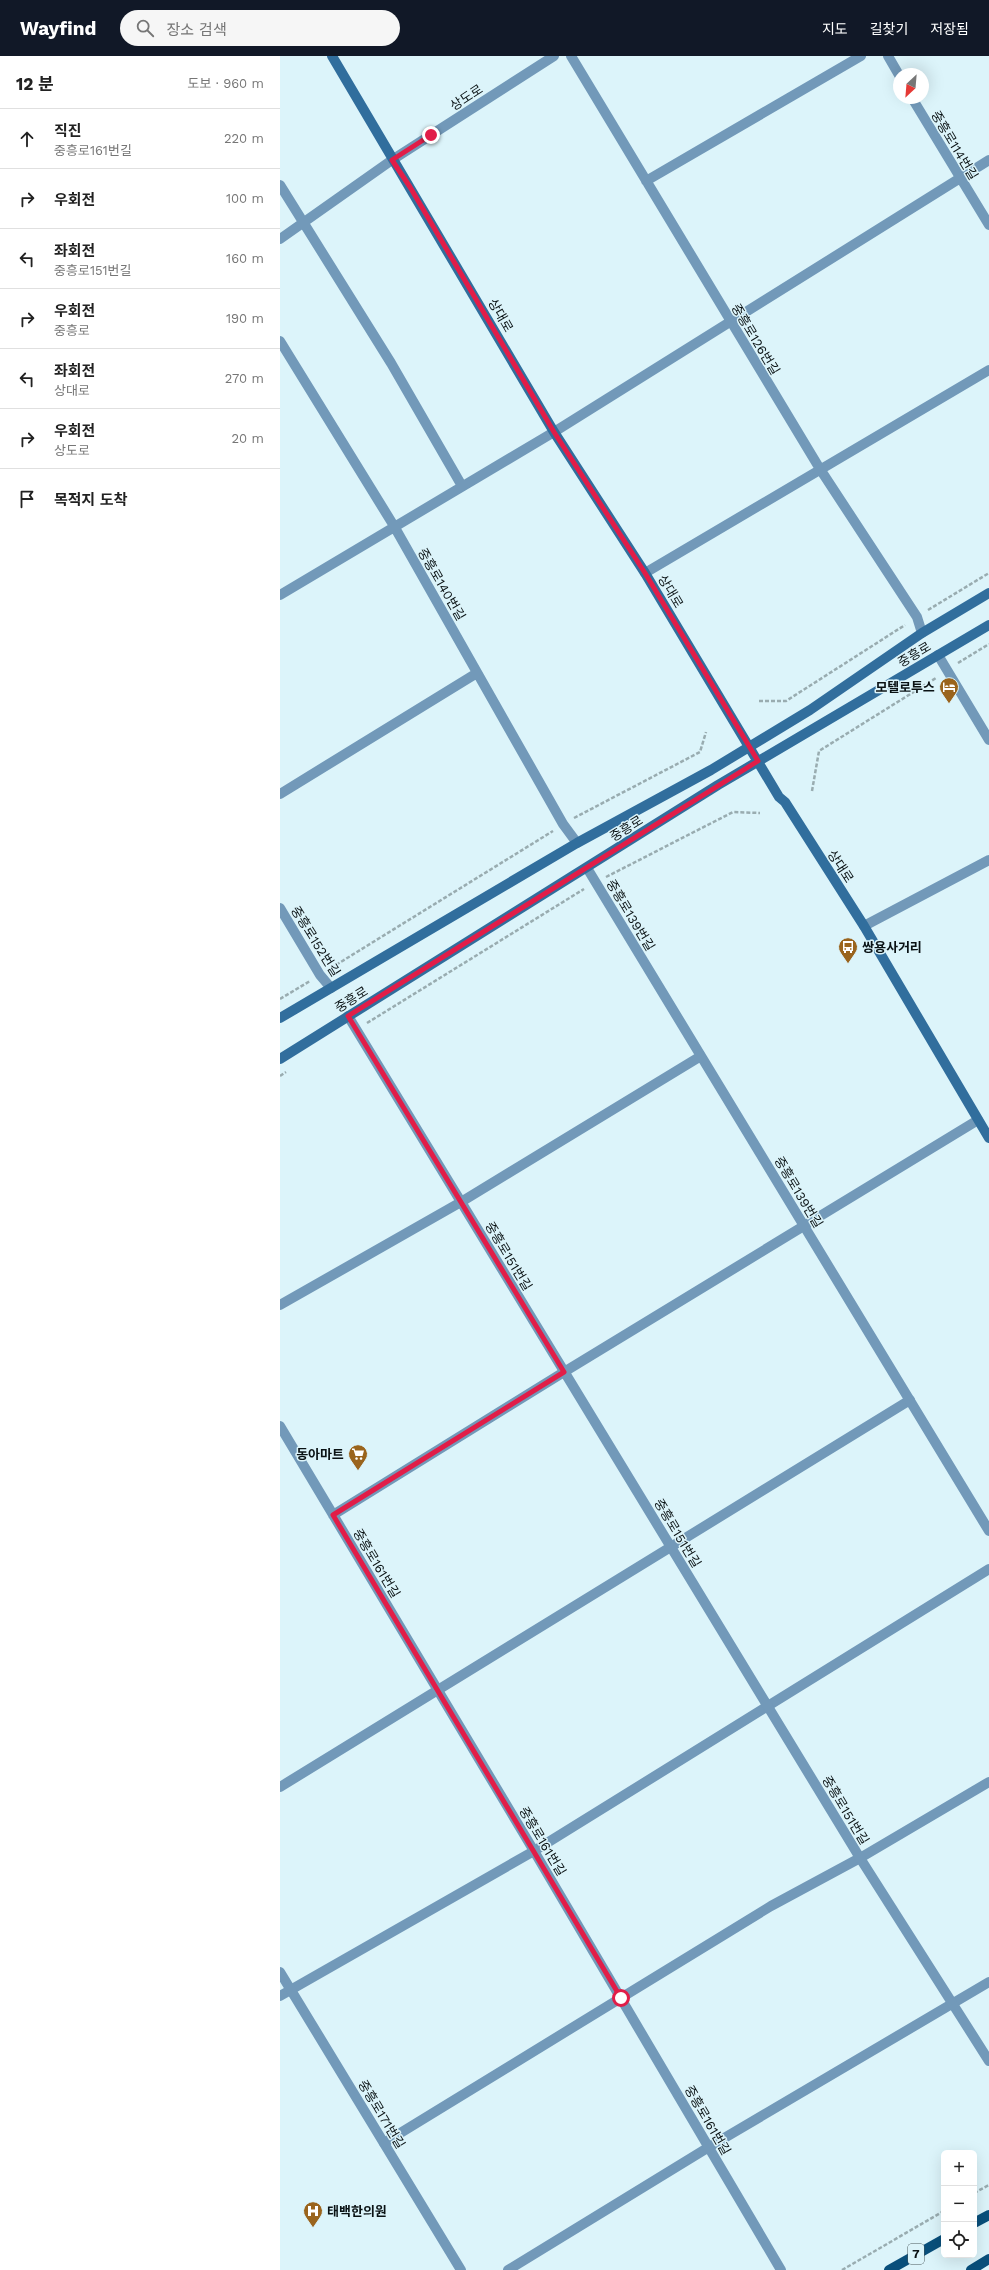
<!DOCTYPE html>
<html lang="ko">
<head>
<meta charset="utf-8">
<style>
	:root { --surface:#fff; --page:#f6f6f6; --text:#222; --muted:#767676; --line:#e0e0e0; --accent:#111827 }
	body { margin:0; font-family:"Work Sans","Noto Sans KR",sans-serif; background:var(--page); color:var(--text) }
	.controls { position:absolute; right:12px; bottom:12px; display:grid; overflow:hidden; border-radius:6px; box-shadow:0 4px 16px #0002 }
	.controls button { width:36px; height:36px; display:grid; place-items:center; padding:0; border:0; border-bottom:1px solid var(--line); background:var(--surface); color:var(--text); font:20px sans-serif }
	.compass { position:absolute; left:613px; top:12px; width:36px; height:36px; border-radius:50%; background:var(--surface); box-shadow:0 4px 16px #0002; rotate:206deg }
	.stop { position:absolute; width:12px; height:12px; margin:-9px; border:3px solid #e11d48; border-radius:50%; background:#fff }
	.stop.end { background:#e11d48; border-color:#fff; box-shadow:0 1px 4px #0008 }
	.list { margin:0; padding:0; list-style:none }
	h2 { display:flex; justify-content:space-between; align-items:center; height:52px; margin:0; padding:0 16px; font-size:17px }
	h2 small { font-size:13px; font-weight:400; color:var(--muted) }
	.list li { display:grid; grid-template-columns:26px 1fr auto; gap:12px; align-items:center; box-sizing:border-box; height:60px; padding:0 16px; border-top:1px solid var(--line) }
	.list b { display:block; font-size:15px; white-space:nowrap }
	.list p { margin:0; font-size:13px; white-space:nowrap; color:var(--muted) }
	.list em { font-size:13px; font-style:normal; color:var(--muted) }
	.icon { flex:none; width:22px; height:22px; fill:none; stroke:currentColor; stroke-width:2; stroke-linecap:round; stroke-linejoin:round }
	.map { position:relative; flex:none; width:709px; height:2214px; overflow:hidden }
	header { display:flex; align-items:center; gap:24px; box-sizing:border-box; height:56px; padding:0 20px; background:var(--accent); color:#fff }
	header strong { font-size:19px }
	nav { display:flex; gap:22px; margin-inline-start:auto; font-size:14px }
	.search { width:280px; height:36px; background:var(--page); display:flex; align-items:center; gap:10px; box-sizing:border-box; padding:0 14px; border-radius:22px; color:var(--muted); font-size:15px }
	main { display:flex }
	aside { flex:1; background:var(--surface) }
	.map>svg:first-child { display:block }
	.lines { fill:none; stroke-linecap:round; stroke-linejoin:round }
	.path { stroke:#99acb0; stroke-width:2.5; stroke-dasharray:4 2; stroke-linecap:butt }
	.lane { stroke:#7299b9; stroke-width:10 }
	.street { stroke:#7299b9; stroke-width:10 }
	.secondary { stroke:#316e9d; stroke-width:10 }
	.primary { stroke:#094f7b; stroke-width:10 }
	.route { stroke:#e11d48; stroke-width:5 }
	.labels { text-anchor:middle; stroke-width:3; stroke-linejoin:round; paint-order:stroke }
	.shield { fill:#dcf4fa; stroke:#495659; stroke-width:1 }
	.shield-label { font-size:12px; font-weight:bold; fill:#0a1214 }
	.street-label { font-size:13px; fill:#0a1214; stroke:#dcf4fa }
	.poi-label { font-size:13px; font-weight:bold; fill:#0a1214; stroke:#dcf4fa; text-anchor:end }
</style>
</head>
<body>
<header>
<strong>Wayfind</strong>
<div class="search"><svg class="icon" aria-label="search" viewBox="0 0 24 24"><circle cx="10" cy="10" r="6"/><path d="M15 15l6 6"/></svg>장소 검색</div>
<nav><a>지도</a><a>길찾기</a><a>저장됨</a></nav>
</header>
<main>
<aside>
<h2>12 분<small>도보 · 960 m</small></h2>
<ul class="list">
<li><svg class="icon" aria-label="ahead" viewBox="0 0 24 24"><path d="M12 20V5M6 11l6-6 6 6"/></svg><div><b>직진</b><p>중흥로161번길</p></div><em>220 m</em></li>
<li><svg class="icon" aria-label="right" viewBox="0 0 24 24"><path d="M7 20v-9h11M14 6l5 5-5 5"/></svg><div><b>우회전</b></div><em>100 m</em></li>
<li><svg class="icon" aria-label="left" viewBox="0 0 24 24"><path d="M17 20v-9H6M10 6l-5 5 5 5"/></svg><div><b>좌회전</b><p>중흥로151번길</p></div><em>160 m</em></li>
<li><svg class="icon" aria-label="right" viewBox="0 0 24 24"><path d="M7 20v-9h11M14 6l5 5-5 5"/></svg><div><b>우회전</b><p>중흥로</p></div><em>190 m</em></li>
<li><svg class="icon" aria-label="left" viewBox="0 0 24 24"><path d="M17 20v-9H6M10 6l-5 5 5 5"/></svg><div><b>좌회전</b><p>상대로</p></div><em>270 m</em></li>
<li><svg class="icon" aria-label="right" viewBox="0 0 24 24"><path d="M7 20v-9h11M14 6l5 5-5 5"/></svg><div><b>우회전</b><p>상도로</p></div><em>20 m</em></li>
<li><svg class="icon" aria-label="arrive" viewBox="0 0 24 24"><path d="M6 21V4h12l-3 4 3 4H6"/></svg><div><b>목적지 도착</b></div></li>
</ul>
</aside>
<div class="map">
<svg width="709" height="2214" viewBox="0 0 709 2214">
	<rect width="100%" height="100%" fill="#dcf4fa"/>
	<g class="lines">
		<path class="path" d="M648,554l61,-37
			M678,607l31,-19
			M479,645h27l119,-76
			M532,735l7,-40 117,-73
			M294,762l126,-66 6,-20
			M326,821l127,-65 27,1
			M51,912l222,-137
			M0,943l30,-18
			M87,967l217,-134
			M0,1020l6,-4
			M694,2137l15,-8
			M562,2214l102,-59"/>
		<path class="lane" d="M0,1249l181,-103
			M0,1731l630,-387
			M0,1940l254,-145 455,-282
			M104,2087l387,-237 89,-48 129,-76
			M228,2214l201,-123 280,-165"/>
		<path class="street" d="M291,0l249,413 97,148 5,16
			M608,0l11,19
			M632,42l77,127
			M366,125l215,-125
			M0,129l111,178 71,123
			M0,183l112,-79 162,-104
			M0,285l114,185 169,298 14,19
			M365,517l344,-203
			M0,539l274,-163 435,-272
			M658,599l51,85
			M0,738l197,-121
			M307,812l402,663
			M0,852l40,67 11,13
			M584,870l125,-66
			M68,960l512,842 129,203
			M181,1146l240,-146
			M0,1370l254,425 247,419
			M53,1459l231,-143 414,-252
			M0,1916l181,298"/>
		<path class="secondary" d="M52,0l222,376 91,141 134,224 6,5 79,124 125,212
			M0,962l297,-175 134,-73 99,-60 112,-77 67,-40
			M0,1003l438,-274 271,-160"/>
		<path class="primary" d="M694,2167l15,-8
			M609,2214l55,-31
			M691,2214l18,-11"/>
	</g>
	<g class="lines">
		<path class="route" d="M151,79l-39,25 18,27 144,245 91,141 113,188 -410,255 216,356 -231,143 288,483"/>
	</g>
	<defs>
		<symbol id="hotel-pin" viewBox="-11 -11 22 30"><path d="M0 17L-7.5 6A9.5 9.5 0 1 1 7.5 6Z" fill="#9a641d" stroke="#dcf4fa"/><path d="M-6-4.5h1.5V1H6V5H4.5V3h-9V5H-6ZM-4 0a1.8 1.8 0 1 1 3.6 0ZM.5 0V-2.5h3Q6-2.5 6 0Z" fill="#fff"/></symbol>
		<symbol id="bus-pin" viewBox="-11 -11 22 30"><path d="M0 17L-7.5 6A9.5 9.5 0 1 1 7.5 6Z" fill="#9a641d" stroke="#dcf4fa"/><path d="M-5-6H5V4H4V6H2V4H-2V6H-4V4H-5ZM-3.5-4V0h7V-4ZM-3.5 1.2v1.5H-2V1.2ZM2 1.2v1.5H3.5V1.2Z" fill="#fff"/></symbol>
		<symbol id="supermarket-pin" viewBox="-11 -11 22 30"><path d="M0 17L-7.5 6A9.5 9.5 0 1 1 7.5 6Z" fill="#9a641d" stroke="#dcf4fa"/><path d="M-6-5.5h2.5l.6 2H6L4.5 2H-2.5L-4.4-4H-6ZM-1.5 3.2a1.3 1.3 0 1 0 .1 0ZM3 3.2a1.3 1.3 0 1 0 .1 0Z" fill="#fff"/></symbol>
		<symbol id="hospital-pin" viewBox="-11 -11 22 30"><path d="M0 17L-7.5 6A9.5 9.5 0 1 1 7.5 6Z" fill="#9a641d" stroke="#dcf4fa"/><path d="M-5-5h3v3.5h4V-5h3V5h-3V1.5h-4V5h-3Z" fill="#fff"/></symbol>
	</defs>
	<g fill-rule="evenodd">
		<use href="#hotel-pin" x="658" y="620" width="22" height="30"/>
		<use href="#bus-pin" x="557" y="880" width="22" height="30"/>
		<use href="#supermarket-pin" x="67" y="1387" width="22" height="30"/>
		<use href="#hospital-pin" x="22" y="2144" width="22" height="30"/>
	</g>
	<g class="labels">
		<rect class="shield" x="628" y="2188" width="16" height="20" rx="3"/>
		<g class="shield-label">
			<text x="636" y="2202">7</text>
		</g>
		<g class="street-label">
			<text transform="translate(186 41) rotate(-33)" y="5">상도로</text>
			<text transform="translate(675 89) rotate(59)" y="5">중흥로114번길</text>
			<text transform="translate(221 259) rotate(60)" y="5">상대로</text>
			<text transform="translate(476 283) rotate(59)" y="5">중흥로126번길</text>
			<text transform="translate(162 528) rotate(60)" y="5">중흥로140번길</text>
			<text transform="translate(391 535) rotate(59)" y="5">상대로</text>
			<text transform="translate(634 598) rotate(-31)" y="5">중흥로</text>
			<text transform="translate(346 772) rotate(-32)" y="5">중흥로</text>
			<text transform="translate(561 810) rotate(57)" y="5">상대로</text>
			<text transform="translate(351 859) rotate(59)" y="5">중흥로139번길</text>
			<text transform="translate(36 885) rotate(58)" y="5">중흥로152번길</text>
			<text transform="translate(71 943) rotate(-32)" y="5">중흥로</text>
			<text transform="translate(519 1136) rotate(59)" y="5">중흥로139번길</text>
			<text transform="translate(229 1200) rotate(59)" y="5">중흥로151번길</text>
			<text transform="translate(398 1477) rotate(59)" y="5">중흥로151번길</text>
			<text transform="translate(97 1507) rotate(59)" y="5">중흥로161번길</text>
			<text transform="translate(566 1754) rotate(59)" y="5">중흥로151번길</text>
			<text transform="translate(263 1785) rotate(59)" y="5">중흥로161번길</text>
			<text transform="translate(102 2058) rotate(59)" y="5">중흥로171번길</text>
			<text transform="translate(428 2064) rotate(60)" y="5">중흥로161번길</text>
		</g>
		<g class="poi-label">
			<text x="655" y="636">모텔로투스</text>
			<text x="582" y="896" text-anchor="start">쌍용사거리</text>
			<text x="64" y="1403">동아마트</text>
			<text x="47" y="2160" text-anchor="start">태백한의원</text>
		</g>
	</g>
</svg>
<div class="controls">
<button>+</button>
<button>−</button>
<button><svg class="icon" aria-label="locate" viewBox="0 0 24 24"><circle cx="12" cy="12" r="6"/><path d="M12 2v4M12 18v4M2 12h4M18 12h4"/></svg></button>
</div>
<svg class="compass" viewBox="-18 -18 36 36"><path d="M0-13l5 13h-10z" fill="#e53935"/><path d="M0 13l5-13h-10z" fill="#767676"/></svg>
<div class="stop" style="left:341px;top:1942px"></div>
<div class="stop end" style="left:151px;top:79px"></div>
</div>
</main>
</body>
</html>
